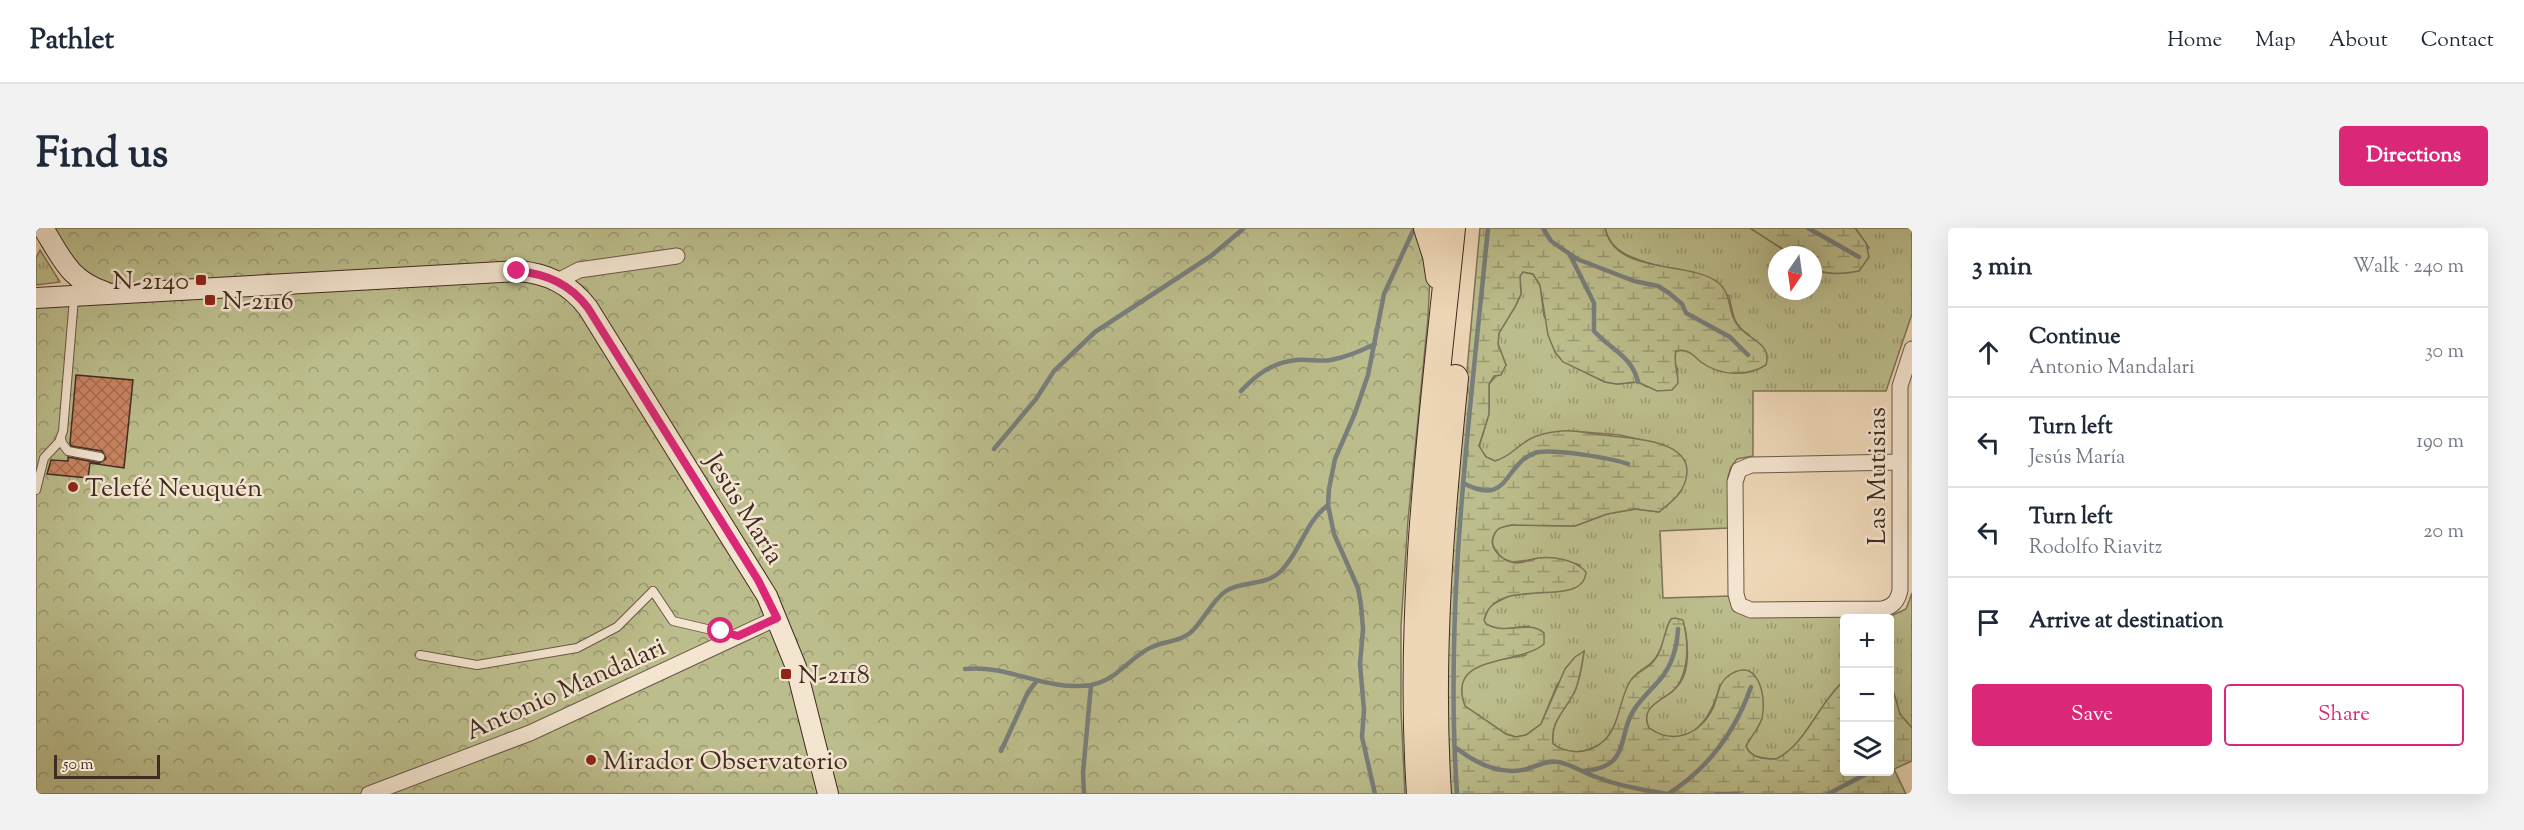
<!DOCTYPE html>
<html lang="en">
<head>
<meta charset="utf-8">
<style>
	:root { --surface:#fff; --page:#f2f2f3; --text:#1f2937; --muted:#747a83; --line:#e0e1e3; --accent:#db2777 }
	body { margin:0; font-family:"Sorts Mill Goudy",serif; background:var(--page); color:var(--text) }
	.controls { position:absolute; right:18px; bottom:18px; display:grid; overflow:hidden; border-radius:6px; box-shadow:0 6px 24px #0002 }
	.controls button { width:54px; height:54px; display:grid; place-items:center; padding:0; border:0; border-bottom:2px solid var(--line); background:var(--surface); color:var(--text); font:30px sans-serif }
	.compass { position:absolute; left:1732px; top:18px; width:54px; height:54px; border-radius:50%; background:var(--surface); box-shadow:0 6px 24px #0002; rotate:193deg }
	.scale { position:absolute; left:18px; bottom:15px; width:106px; box-sizing:border-box; padding-left:6px; border:3px solid #412c23; border-top:0; font-size:16px; line-height:21px; white-space:nowrap; color:#412c23; -webkit-text-stroke:4px #f4e5d0; paint-order:stroke }
	.stop { position:absolute; width:18px; height:18px; margin:-14px; border:4px solid #db2777; border-radius:50%; background:#fff }
	.stop.end { background:#db2777; border-color:#fff; box-shadow:0 2px 6px #0008 }
	.list { margin:0; padding:0; list-style:none }
	h2 { display:flex; justify-content:space-between; align-items:center; height:78px; margin:0; padding:0 24px; font-size:26px }
	h2 small { font-size:20px; font-weight:400; color:var(--muted) }
	.list li { display:grid; grid-template-columns:39px 1fr auto; gap:18px; align-items:center; box-sizing:border-box; height:90px; padding:0 24px; border-top:2px solid var(--line) }
	.list b { display:block; font-size:22px; white-space:nowrap }
	.list p { margin:0; font-size:20px; white-space:nowrap; color:var(--muted) }
	.list em { font-size:20px; font-style:normal; color:var(--muted) }
	.actions { display:flex; gap:12px; padding:18px 24px }
	.actions a { flex:1; padding:14px 0; border:2px solid var(--accent); border-radius:6px; text-align:center; font-size:21px; color:var(--accent) }
	.actions .main { background:var(--accent); color:#fff }
	.icon { flex:none; width:33px; height:33px; fill:none; stroke:currentColor; stroke-width:2; stroke-linecap:round; stroke-linejoin:round }
	.map { position:relative; flex:none; width:1876px; height:566px; overflow:hidden; border-radius:6px }
	header { display:flex; align-items:center; gap:36px; box-sizing:border-box; height:84px; padding:0 30px; background:var(--surface); border-bottom:2px solid var(--line) }
	header strong { font-size:28px }
	nav { display:flex; gap:33px; margin-inline-start:auto; font-size:21px }
	.intro { display:flex; align-items:center; justify-content:space-between; box-sizing:border-box; height:144px; padding:0 36px }
	h1 { margin:0; font-size:42px }
	.button { padding:15px 27px; border-radius:6px; background:var(--accent); color:#fff; font-size:21px; font-weight:700 }
	main { display:flex; gap:36px; padding:0 36px }
	aside { flex:1; background:var(--surface); border-radius:6px; box-shadow:0 6px 24px #0002 }
	.map>svg:first-child { display:block }
	.grass { fill:url(#grass-tufts); stroke:#7e7458; stroke-width:1.5 }
	.wetland { fill:url(#wetland-marsh); stroke:#7e7458; stroke-width:1.5 }
	.park { fill:url(#park-crowns); stroke:#7e7458; stroke-width:1.5 }
	.lines { fill:none; stroke-linecap:round; stroke-linejoin:round }
	.stream { stroke:#787f7c; stroke-width:4.5 }
	.building { fill:url(#building-cross-hatch); stroke:#412c23; stroke-width:1.5 }
	.lane-casing { stroke:#6c5748; stroke-width:10 }
	.street-casing { stroke:#6c5748; stroke-width:17 }
	.secondary-casing { stroke:#412c23; stroke-width:22 }
	.highway-casing { stroke:#412c23; stroke-width:28 }
	.lane { stroke:#f4e5d0; stroke-width:8 }
	.street { stroke:#f4e5d0; stroke-width:15 }
	.secondary { stroke:#f4e5d0; stroke-width:20 }
	.highway { stroke:#eed7b7; stroke-width:26 }
	.route { stroke:#db2777; stroke-width:8 }
	.poi-dot { fill:#8f2418; stroke:#f4e5d0; stroke-width:2 }
	.labels { text-anchor:middle; stroke-width:5; stroke-linejoin:round; paint-order:stroke }
	.poi-label { font-size:26px; fill:#412c23; stroke:#f4e5d0; text-anchor:start }
	.street-label { font-size:26px; fill:#412c23; stroke:#f4e5d0 }
</style>
</head>
<body>
<header>
<strong>Pathlet</strong>
<nav><a>Home</a><a>Map</a><a>About</a><a>Contact</a></nav>
</header>
<div class="intro"><h1>Find us</h1><a class="button">Directions</a></div>
<main>
<div class="map">
<svg width="1876" height="566" viewBox="0 0 1876 566">
	<defs>
		<pattern id="grass-tufts" width="24" height="20" patternUnits="userSpaceOnUse" patternTransform="scale(1.5)"><rect width="24" height="20" fill="#bcbd8c"/><path d="M3 7l-1-3M5 7V3M7 7l1-3M15 17l-1-3M17 17v-4M19 17l1-3" fill="none" stroke="#9a9a72"/></pattern>
		<pattern id="wetland-marsh" width="20" height="14" patternUnits="userSpaceOnUse" patternTransform="scale(1.5)"><rect width="20" height="14" fill="#bcbd8c"/><path d="M1 5h8M5 5V1M11 12h8M15 12V8" fill="none" stroke="#9a9a72"/></pattern>
		<pattern id="park-crowns" width="20" height="18" patternUnits="userSpaceOnUse" patternTransform="scale(1.5)"><rect width="20" height="18" fill="#bcbd8c"/><path d="M2 6a3 3 0 1 1 6 0M12 15a3 3 0 1 1 6 0" fill="none" stroke="#9a9a72"/></pattern>
		<pattern id="building-cross-hatch" width="8" height="8" patternUnits="userSpaceOnUse" patternTransform="scale(1.5)"><rect width="8" height="8" fill="#cb8462"/><path d="M0 0l8 8M0 8l8-8" fill="none" stroke="#a66c50"/></pattern>
	</defs>
	<rect width="100%" height="100%" fill="#eed7b7"/>
	<filter id="stains"><feTurbulence type="fractalNoise" baseFrequency=".00333" numOctaves="4"/><feColorMatrix values="0 0 0 0 .2 0 0 0 0 .09 0 0 0 0 .02 0 0 0 .5 -.17"/></filter>
	<radialGradient id="worn" r=".72"><stop offset=".6" stop-color="#630" stop-opacity="0"/><stop offset="1" stop-color="#630" stop-opacity=".3"/></radialGradient>
	<path class="grass" d="M1569,0h145l42,27h-15v36h36v-23l6,3 50,-23 -14,-20h57v86l-26,77h-133v65l-16,3 -6,8 -3,10 1,51 -69,3 3,67 67,-2 6,15 14,6 141,-1 15,-7 6,-16v135c-28,-22 -22,-77 -22,-109h-46v62c-25,21 -38,64 -68,78 -12,0 -26,-1 -30,-13l16,-28 -42,-33c-9,35 -33,70 -71,43 -12,-24 20,-29 31,-45 10,-14 8,-39 5,-55l-16,-5c-4,13 -7,28 -16,38 -6,7 -16,10 -21,18 -8,15 -11,31 -18,47 -11,25 -39,33 -61,18 -3,-22 11,-33 21,-51 6,-12 8,-28 10,-41l-27,33 -16,39 -15,11 -10,2 -10,-3 -41,-28c-17,-44 32,-45 61,-51l3,-29 -32,4 -11,-6 -2,-4 5,-13 8,-5 14,-7 27,-2 42,-28c-12,-4 -24,-6 -37,-7 -17,0 -35,12 -47,-7 -4,-6 -5,-11 -1,-18 3,-6 9,-6 16,-8l64,1 32,-12 28,-5 24,3 5,-67 -44,-10 -36,-3 -55,8 -25,19 -9,2 -9,-4 -7,-10 10,-33v-30l17,-19 -8,-21 1,-12 16,-25 6,-13 -1,-18 3,-4 10,2 7,11 4,31 33,52 28,14 12,2 21,-2 9,5 31,-17 -5,-10 3,-9c11,-2 18,3 26,11l47,-27c-16,-10 -16,-21 -20,-39 -20,-9 -40,-20 -60,-27 -23,-8 -58,-11 -64,-41z
		M4,22l20,32 -24,3v-27z"/>
	<path class="wetland" d="M1444,0h125c10,47 82,33 111,53 18,12 10,34 24,47 12,13 32,16 26,37 -19,12 -46,11 -65,-3 -8,-7 -13,-14 -25,-11 -3,11 2,20 2,32l-6,7 -15,1 -19,-9 -21,2 -12,-2 -42,-20 -8,-10 -7,-17 -8,-50 -7,-11 -10,-2 -3,4 1,18 -6,13 -16,26 -1,11 8,21 -5,10 -7,1 -5,8v30l-10,32 7,11 9,4c15,-4 22,-15 35,-22 9,-5 21,-7 31,-8 14,-2 28,3 41,4 23,3 86,3 85,37 -1,19 -14,29 -28,40l-24,-3 -28,5 -32,12 -64,-1c-7,2 -13,2 -16,8 -9,14 7,28 20,30 8,0 16,-3 23,-5 16,-2 38,2 48,14 -3,40 -91,0 -102,48l2,4c23,12 42,-5 58,9v11c-25,22 -99,9 -79,62l41,28 10,3 10,-2 15,-11 24,-55 10,-12 9,-6c-2,14 -4,29 -10,42 -9,18 -24,28 -21,51 22,15 50,7 61,-18 6,-14 8,-30 15,-43 6,-11 17,-13 24,-21 11,-12 10,-30 18,-43l4,-1 8,2c5,20 6,43 -3,62 -8,18 -43,20 -31,46 24,17 51,7 64,-20 5,-11 5,-25 15,-32 30,-22 39,21 34,42 -3,11 -11,18 -16,28 4,12 18,13 30,13 30,-14 43,-57 68,-78v91h46v-92l10,34 12,14v33l-18,8 12,25h-456l-4,-106 6,-154z
		M1714,0h105l11,15 3,14 -10,14c-15,3 -33,5 -46,-3v-13h-21z"/>
	<path class="park" d="M15,0h1373l7,25 -3,65 -20,202 -7,106v84l4,84h-1369v-488l80,-5 -29,-23z"/>
	<g class="lines">
		<path class="stream" d="M1507,0l8,13 26,18 57,22 24,5 11,7 13,11 4,9 44,24 18,18
			M1772,0l51,29
			M1534,27l24,48v28c17,19 38,25 44,51
			M1205,163c16,-17 32,-29 56,-31 11,-1 23,2 34,0 15,-3 30,-9 44,-16
			M958,221l42,-50 18,-28 41,-39 116,-76 33,-28
			M1427,255c47,25 40,-19 72,-30 15,-5 76,5 93,11
			M929,441c44,-5 80,23 126,16 27,-5 38,-28 61,-38 13,-6 27,-5 38,-14 14,-12 21,-32 36,-42 17,-11 39,-4 55,-20 20,-20 24,-49 47,-66
			M1419,519c20,16 45,29 72,22 10,-3 20,-9 31,-7 14,2 25,11 38,15 23,9 48,13 72,17
			M965,523l27,-59 8,-10
			M1547,543c9,-1 19,-2 27,-8 14,-10 13,-31 20,-46 7,-16 21,-26 32,-40 11,-14 15,-31 16,-48
			M1048,566l-1,-21 8,-88
			M1339,566l-13,-57 2,-27 -4,-46 3,-35 -2,-24 -3,-17 -24,-54 -6,-29 1,-16 6,-30 20,-46 13,-38 16,-81 29,-63
			M1421,566c-13,-189 13,-378 31,-566
			M1632,566c41,-26 67,-62 83,-107
			M1680,566h22
			M1792,566l38,-20 13,-2"/>
	</g>
	<path class="building" d="M40,147l57,5 -9,88 -34,-5 -2,15 -41,-4 4,-14 17,1v-4l31,6 7,-4 -4,-8 -31,-5 -1,-3z"/>
	<g class="lines">
		<defs>
			<path id="lane" d="M25,210l1,5 6,8 32,6
				M0,262l8,-32 15,-16 4,-11 11,-133
				M384,427l57,10 100,-17 40,-21 36,-36 20,30 64,15"/>
			<path id="street" d="M522,53l21,-11 98,-14
				M1863,234l-148,3 -12,5 -4,12 1,112 3,11 12,5 131,-1c11,-2 16,-8 18,-19v-204l12,-37
				M333,566l161,-61 247,-115"/>
			<path id="secondary" d="M7,0c19,30 26,52 62,64
				M0,70l481,-27c30,2 53,13 71,37l179,288 29,71 32,127"/>
			<path id="highway" d="M1391,0l9,28 3,20
				M1384,566c-13,-190 13,-378 32,-566
				M1402,566c-9,-139 3,-277 17,-416"/>
		</defs>
		<use href="#lane" class="lane-casing"/>
		<use href="#street" class="street-casing"/>
		<use href="#secondary" class="secondary-casing"/>
		<use href="#highway" class="highway-casing"/>
		<use href="#lane" class="lane"/>
		<use href="#street" class="street"/>
		<use href="#secondary" class="secondary"/>
		<use href="#highway" class="highway"/>
	</g>
	<g class="lines">
		<path class="route" d="M481,43c30,3 53,13 71,37l170,272 19,38 -39,18 -17,-5"/>
	</g>
	<g class="poi-dot">
		<rect x="159" y="46" width="12" height="12" rx="3"/>
		<rect x="168" y="66" width="12" height="12" rx="3"/>
		<circle cx="37" cy="259" r="6"/>
		<rect x="744" y="440" width="12" height="12" rx="3"/>
		<circle cx="555" cy="532" r="6"/>
	</g>
	<g class="labels">
		<g class="poi-label">
			<text x="153" y="61" text-anchor="end">N-2140</text>
			<text x="186" y="81">N-2116</text>
			<text x="49" y="268">Telefé Neuquén</text>
			<text x="762" y="455">N-2118</text>
			<text x="567" y="541">Mirador Observatorio</text>
		</g>
		<g class="street-label">
			<text transform="translate(1840 248) rotate(-90)" y="9">Las Mutisias</text>
			<text transform="translate(709 280) rotate(58)" y="9">Jesús María</text>
			<text transform="translate(529 460) rotate(-24)" y="9">Antonio Mandalari</text>
		</g>
	</g>
	<rect width="100%" height="100%" filter="url(#stains)"/>
	<rect width="100%" height="100%" fill="url(#worn)"/>
</svg>
<div class="controls">
<button>+</button>
<button>−</button>
<button><svg class="icon" aria-label="layers" viewBox="0 0 24 24"><path d="M12 4l9 5-9 5-9-5zM3 14l9 5 9-5"/></svg></button>
</div>
<svg class="compass" viewBox="-18 -18 36 36"><path d="M0-13l5 13h-10z" fill="#e53935"/><path d="M0 13l5-13h-10z" fill="#747a83"/></svg>
<div class="scale">50 m</div>
<div class="stop" style="left:685px;top:403px"></div>
<div class="stop end" style="left:481px;top:43px"></div>
</div>
<aside>
<h2>3 min<small>Walk · 240 m</small></h2>
<ul class="list">
<li><svg class="icon" aria-label="ahead" viewBox="0 0 24 24"><path d="M12 20V5M6 11l6-6 6 6"/></svg><div><b>Continue</b><p>Antonio Mandalari</p></div><em>30 m</em></li>
<li><svg class="icon" aria-label="left" viewBox="0 0 24 24"><path d="M17 20v-9H6M10 6l-5 5 5 5"/></svg><div><b>Turn left</b><p>Jesús María</p></div><em>190 m</em></li>
<li><svg class="icon" aria-label="left" viewBox="0 0 24 24"><path d="M17 20v-9H6M10 6l-5 5 5 5"/></svg><div><b>Turn left</b><p>Rodolfo Riavitz</p></div><em>20 m</em></li>
<li><svg class="icon" aria-label="arrive" viewBox="0 0 24 24"><path d="M6 21V4h12l-3 4 3 4H6"/></svg><div><b>Arrive at destination</b></div></li>
</ul>
<div class="actions"><a class="main">Save</a><a>Share</a></div>
</aside>
</main>
</body>
</html>
